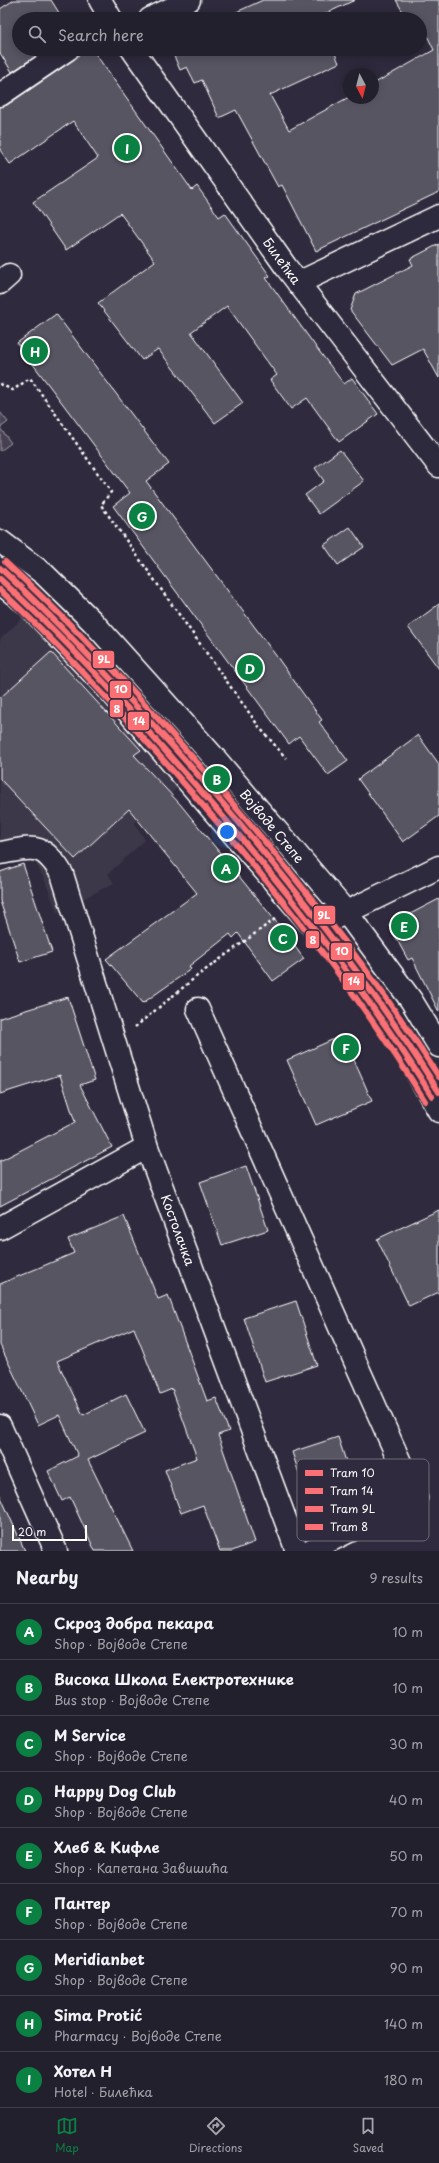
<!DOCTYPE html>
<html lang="en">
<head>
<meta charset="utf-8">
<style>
	:root { --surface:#23202e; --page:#2f2d3a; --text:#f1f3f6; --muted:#a3a3aa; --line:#403e4a; --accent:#0b8043 }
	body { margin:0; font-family:"Playpen Sans",sans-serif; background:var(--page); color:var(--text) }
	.compass { position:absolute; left:343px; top:68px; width:36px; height:36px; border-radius:50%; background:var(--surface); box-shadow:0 2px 10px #0003; rotate:173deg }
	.scale { position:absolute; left:12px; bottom:10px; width:75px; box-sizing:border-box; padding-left:4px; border:2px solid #fff; border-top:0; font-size:11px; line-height:14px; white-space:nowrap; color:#fff; -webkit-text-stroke:3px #2f2a3d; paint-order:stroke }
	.you { position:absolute; left:227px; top:832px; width:14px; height:14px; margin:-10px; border:3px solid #fff; border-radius:50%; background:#1a73e8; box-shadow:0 0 0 6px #1a73e833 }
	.badge { display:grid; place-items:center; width:26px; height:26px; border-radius:50%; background:var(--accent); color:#fff; font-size:13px; font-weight:700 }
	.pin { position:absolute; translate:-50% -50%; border:2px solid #fff; box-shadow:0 1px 4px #0006 }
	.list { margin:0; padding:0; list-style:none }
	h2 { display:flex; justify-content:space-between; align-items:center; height:52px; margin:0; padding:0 16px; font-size:17px }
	h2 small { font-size:13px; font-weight:400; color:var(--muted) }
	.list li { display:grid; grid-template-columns:26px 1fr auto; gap:12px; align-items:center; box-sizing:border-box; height:56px; padding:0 16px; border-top:1px solid var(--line) }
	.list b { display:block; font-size:15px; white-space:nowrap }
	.list p { margin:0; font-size:13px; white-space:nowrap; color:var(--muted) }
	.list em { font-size:13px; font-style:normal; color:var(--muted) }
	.icon { flex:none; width:22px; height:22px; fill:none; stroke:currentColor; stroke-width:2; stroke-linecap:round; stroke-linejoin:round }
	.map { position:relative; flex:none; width:439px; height:1551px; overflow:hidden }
	.search { position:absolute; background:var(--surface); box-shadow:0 2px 10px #0003; left:12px; right:12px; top:12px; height:44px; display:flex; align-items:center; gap:10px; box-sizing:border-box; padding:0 14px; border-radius:22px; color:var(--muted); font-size:15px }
	.sheet { height:556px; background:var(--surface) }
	nav { display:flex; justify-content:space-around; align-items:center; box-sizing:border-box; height:56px; border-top:1px solid var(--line); background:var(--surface); font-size:11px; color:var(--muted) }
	nav a { display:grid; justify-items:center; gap:2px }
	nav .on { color:var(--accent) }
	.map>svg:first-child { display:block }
	.built { fill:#3c3749 }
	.green { fill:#464152; stroke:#a2a0a8 }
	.building { fill:#595564; stroke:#fff }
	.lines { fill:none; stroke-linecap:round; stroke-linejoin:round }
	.minor-casing { stroke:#fff; stroke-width:25 }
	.major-casing { stroke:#fff; stroke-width:25 }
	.path { stroke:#fff; stroke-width:2.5; stroke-dasharray:3 3; stroke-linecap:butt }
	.minor { stroke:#2f2a3d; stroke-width:22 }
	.major { stroke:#2f2a3d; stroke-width:22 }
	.tram-1-casing { stroke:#2f2a3d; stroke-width:9 }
	.tram-2-casing { stroke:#2f2a3d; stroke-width:9 }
	.tram-3-casing { stroke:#2f2a3d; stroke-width:9 }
	.tram-4-casing { stroke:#2f2a3d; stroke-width:9 }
	.tram-1 { stroke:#fb7074; stroke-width:6 }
	.tram-2 { stroke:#fb7074; stroke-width:6 }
	.tram-3 { stroke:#fb7074; stroke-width:6 }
	.tram-4 { stroke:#fb7074; stroke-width:6 }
	.labels { text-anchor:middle; stroke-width:3.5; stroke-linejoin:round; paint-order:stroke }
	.street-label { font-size:13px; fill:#fff; stroke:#2f2a3d }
	.key { fill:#2f2a3d; stroke:#6d6a77; stroke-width:1 }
	.key-label { font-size:11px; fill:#fff }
	.line-badge { stroke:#2f2a3d; stroke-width:1.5 }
	.badge-label { font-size:11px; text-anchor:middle; font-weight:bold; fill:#fff }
</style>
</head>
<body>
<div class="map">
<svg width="439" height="1551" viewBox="0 0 439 1551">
	<rect width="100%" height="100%" fill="#2f2a3d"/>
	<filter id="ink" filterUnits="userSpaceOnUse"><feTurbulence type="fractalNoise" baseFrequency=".025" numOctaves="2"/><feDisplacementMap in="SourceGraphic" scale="8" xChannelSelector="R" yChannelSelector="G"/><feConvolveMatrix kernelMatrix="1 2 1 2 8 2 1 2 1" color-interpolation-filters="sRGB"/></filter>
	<g filter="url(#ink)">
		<path class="built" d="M25,616l154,171 -45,36 11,17 -37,34 6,9 -57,29 -12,-31 -9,-17 -6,-6 -30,3v-222z"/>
		<path class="green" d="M0,412l8,10 -8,6 11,15 -11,8z"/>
		<path class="building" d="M14,0h37l12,19h-44v30h27l-34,23 -12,-19v-44z
			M263,0h92l-41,19h-93z
			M396,0h43v192l-123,59 -34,-66 -4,2 -42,-77 -17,8 -17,-38 -7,3 -8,-16 -7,3 -9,-21h162l6,14 -69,32 19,35 60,-33 24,1v-14l61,-34 -12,-25 -2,1v-7h-13z
			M80,49h12l100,141 5,-4 22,31 6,-4 45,63 -4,2 50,69 28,37 8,-6 26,36 -39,28 -32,-44 -16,11 -21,-29 7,-5 -50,-69 -36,26 52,71 -28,20 -57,-74 -16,11 -44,-57 57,-42 -35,-48 -54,37 -33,-48 65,-44 -25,-37 -63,43 -10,-14v-43l7,-2 68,-46z
			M439,244v134l-16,-29 -31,16 -42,-55 6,-16 57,-29 -3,-6z
			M56,314l113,150 -23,17 131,176 45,63 -3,2 29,39 -20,14 -29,-39 -10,8 -176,-238 17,-13 -113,-150z
			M340,450l24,31 -45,33 -14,-19 19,-14 -9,-13z
			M350,527l14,20 -26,18 -14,-20z
			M439,604v65l-31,-42z
			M51,652l90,98 -7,5 46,49 102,125 22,30 -31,22 -35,-48 -5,5 -3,-4 -41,32 2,3 -48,34 -37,-44 91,-66 -68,-84 -54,50 -75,-80v-81z
			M418,735l21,29v52l-36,26 -45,-63z
			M23,864l29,88 -32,10 -20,-61v-29z
			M439,899v113l-27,-54 -4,2 -19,-35z
			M68,997l27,83 -15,5 32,62 -112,59v-45l75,-39 -15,-47 -60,19v-76z
			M343,1035l29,66 -56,24 -29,-65z
			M246,1166l22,64 -46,15 -22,-63z
			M439,1210v82l-30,14 -32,-67z
			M124,1216l34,83 10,-4 39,106 9,-3 13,33 -11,4 37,107 -23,9h-12l-17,-46 -22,8 -16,-43 32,-12 -25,-69 -12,5 -26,-66 -77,33 26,54 43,-21 19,39 -57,27 45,91h-38l-25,-54 -8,4 -14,-30 30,-15 -19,-41 -21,10 -38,-80v-61l74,-31 -6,-14z
			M296,1301l21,64 -52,17 -21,-64z
			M338,1437l21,64 -46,15 -21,-64z
			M0,1495l25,56h-25z"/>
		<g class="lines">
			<defs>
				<path id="minor" d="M100,0l11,19
					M150,19l39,-19
					M132,49l154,218 153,199
					M0,95l68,-46
					M0,283l9,-8
					M298,283l141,-67
					M0,853c34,-6 42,-11 62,21l85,273 150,404
					M314,928l125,-61
					M198,1009l218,489 -107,53
					M0,1228l147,-81
					M0,1426l56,125"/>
				<path id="major" d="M0,541l44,33 48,47 121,135 133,156 65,88 28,46
					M0,583l28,22 84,88 232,270 50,70 45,78"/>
			</defs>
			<use href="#minor" class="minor-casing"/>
			<use href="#major" class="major-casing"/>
			<path class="path" d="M0,384l13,6 17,-12 81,114 -10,13 159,223 26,30
				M135,1027l62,-51 78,-57"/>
			<use href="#minor" class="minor"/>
			<use href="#major" class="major"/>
			<defs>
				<path id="tram-1" d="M0,568c65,60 125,125 184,191 93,105 180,214 255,333"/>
				<path id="tram-2" d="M0,579c63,57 120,120 176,184 94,105 181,214 256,333"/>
				<path id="tram-3" d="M5,562c67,61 128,128 188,196 89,101 174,205 246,319"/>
				<path id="tram-4" d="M0,590c58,53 111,112 164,171 96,108 185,218 261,340"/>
			</defs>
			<use href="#tram-1" class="tram-1-casing"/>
			<use href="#tram-2" class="tram-2-casing"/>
			<use href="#tram-3" class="tram-3-casing"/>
			<use href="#tram-4" class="tram-4-casing"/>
			<use href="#tram-1" class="tram-1"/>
			<use href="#tram-2" class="tram-2"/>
			<use href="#tram-3" class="tram-3"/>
			<use href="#tram-4" class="tram-4"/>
		</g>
	</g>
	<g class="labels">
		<g class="street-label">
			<text transform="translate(282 261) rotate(54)" y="5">Билећка</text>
			<text transform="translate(272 826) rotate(50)" y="5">Војводе Степе</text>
			<text transform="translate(178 1230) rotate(70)" y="5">Костолачка</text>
		</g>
	</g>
	<rect x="297" y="1459" width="132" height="82" rx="6" class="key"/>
	<rect x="305" y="1470" width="18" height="6" fill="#fb7074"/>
	<rect x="305" y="1488" width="18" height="6" fill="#fb7074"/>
	<rect x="305" y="1506" width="18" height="6" fill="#fb7074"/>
	<rect x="305" y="1524" width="18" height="6" fill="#fb7074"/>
	<g class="key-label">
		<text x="330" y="1477">Tram 10</text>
		<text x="330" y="1495">Tram 14</text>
		<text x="330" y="1513">Tram 9L</text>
		<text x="330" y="1531">Tram 8</text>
	</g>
	<g class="line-badge">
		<rect x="92" y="650" width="23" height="19" rx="4" fill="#fb7074"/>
		<rect x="109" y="680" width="23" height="19" rx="4" fill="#fb7074"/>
		<rect x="109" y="699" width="15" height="19" rx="4" fill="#fb7074"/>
		<rect x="127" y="711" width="23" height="20" rx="4" fill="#fb7074"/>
		<rect x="313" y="905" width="23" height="20" rx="4" fill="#fb7074"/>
		<rect x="305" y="930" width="15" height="19" rx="4" fill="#fb7074"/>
		<rect x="330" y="942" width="23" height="19" rx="4" fill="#fb7074"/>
		<rect x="342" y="972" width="23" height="19" rx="4" fill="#fb7074"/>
	</g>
	<g class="badge-label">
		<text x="104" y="663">9L</text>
		<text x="121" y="693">10</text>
		<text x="117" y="713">8</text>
		<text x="139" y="725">14</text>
		<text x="324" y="919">9L</text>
		<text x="313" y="944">8</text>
		<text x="342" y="955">10</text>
		<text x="354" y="985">14</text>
	</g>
</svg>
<svg class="compass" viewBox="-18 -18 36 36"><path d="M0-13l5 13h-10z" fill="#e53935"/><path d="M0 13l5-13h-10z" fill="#a3a3aa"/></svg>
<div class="scale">20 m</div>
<div class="you"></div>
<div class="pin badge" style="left:226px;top:868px">A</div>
<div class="pin badge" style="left:217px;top:779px">B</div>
<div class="pin badge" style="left:283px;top:938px">C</div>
<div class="pin badge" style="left:250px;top:668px">D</div>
<div class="pin badge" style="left:404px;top:926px">E</div>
<div class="pin badge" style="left:346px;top:1048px">F</div>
<div class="pin badge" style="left:142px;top:516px">G</div>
<div class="pin badge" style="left:35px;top:351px">H</div>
<div class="pin badge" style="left:127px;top:148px">I</div>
<div class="search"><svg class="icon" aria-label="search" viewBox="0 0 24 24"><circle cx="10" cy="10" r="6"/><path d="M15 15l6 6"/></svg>Search here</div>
</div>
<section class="sheet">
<h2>Nearby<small>9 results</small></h2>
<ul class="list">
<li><span class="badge">A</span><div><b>Скроз добра пекара</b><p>Shop · Војводе Степе</p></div><em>10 m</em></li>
<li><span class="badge">B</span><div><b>Висока Школа Електротехнике</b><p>Bus stop · Војводе Степе</p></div><em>10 m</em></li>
<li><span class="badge">C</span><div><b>M Service</b><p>Shop · Војводе Степе</p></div><em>30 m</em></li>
<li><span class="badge">D</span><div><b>Happy Dog Club</b><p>Shop · Војводе Степе</p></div><em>40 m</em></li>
<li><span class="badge">E</span><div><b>Хлеб &amp; Кифле</b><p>Shop · Капетана Завишића</p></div><em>50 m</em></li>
<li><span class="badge">F</span><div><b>Пантер</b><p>Shop · Војводе Степе</p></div><em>70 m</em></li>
<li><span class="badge">G</span><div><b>Meridianbet</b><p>Shop · Војводе Степе</p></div><em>90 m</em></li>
<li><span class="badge">H</span><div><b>Sima Protić</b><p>Pharmacy · Војводе Степе</p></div><em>140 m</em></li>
<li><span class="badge">I</span><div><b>Хотел Н</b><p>Hotel · Билећка</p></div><em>180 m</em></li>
</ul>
</section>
<nav>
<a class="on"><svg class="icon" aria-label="map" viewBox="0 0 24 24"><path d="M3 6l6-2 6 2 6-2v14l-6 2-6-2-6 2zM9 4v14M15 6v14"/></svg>Map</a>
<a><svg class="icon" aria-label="directions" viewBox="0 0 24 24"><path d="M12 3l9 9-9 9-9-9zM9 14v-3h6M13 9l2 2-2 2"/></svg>Directions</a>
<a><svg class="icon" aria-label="saved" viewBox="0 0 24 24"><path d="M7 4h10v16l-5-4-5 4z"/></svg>Saved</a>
</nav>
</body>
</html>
